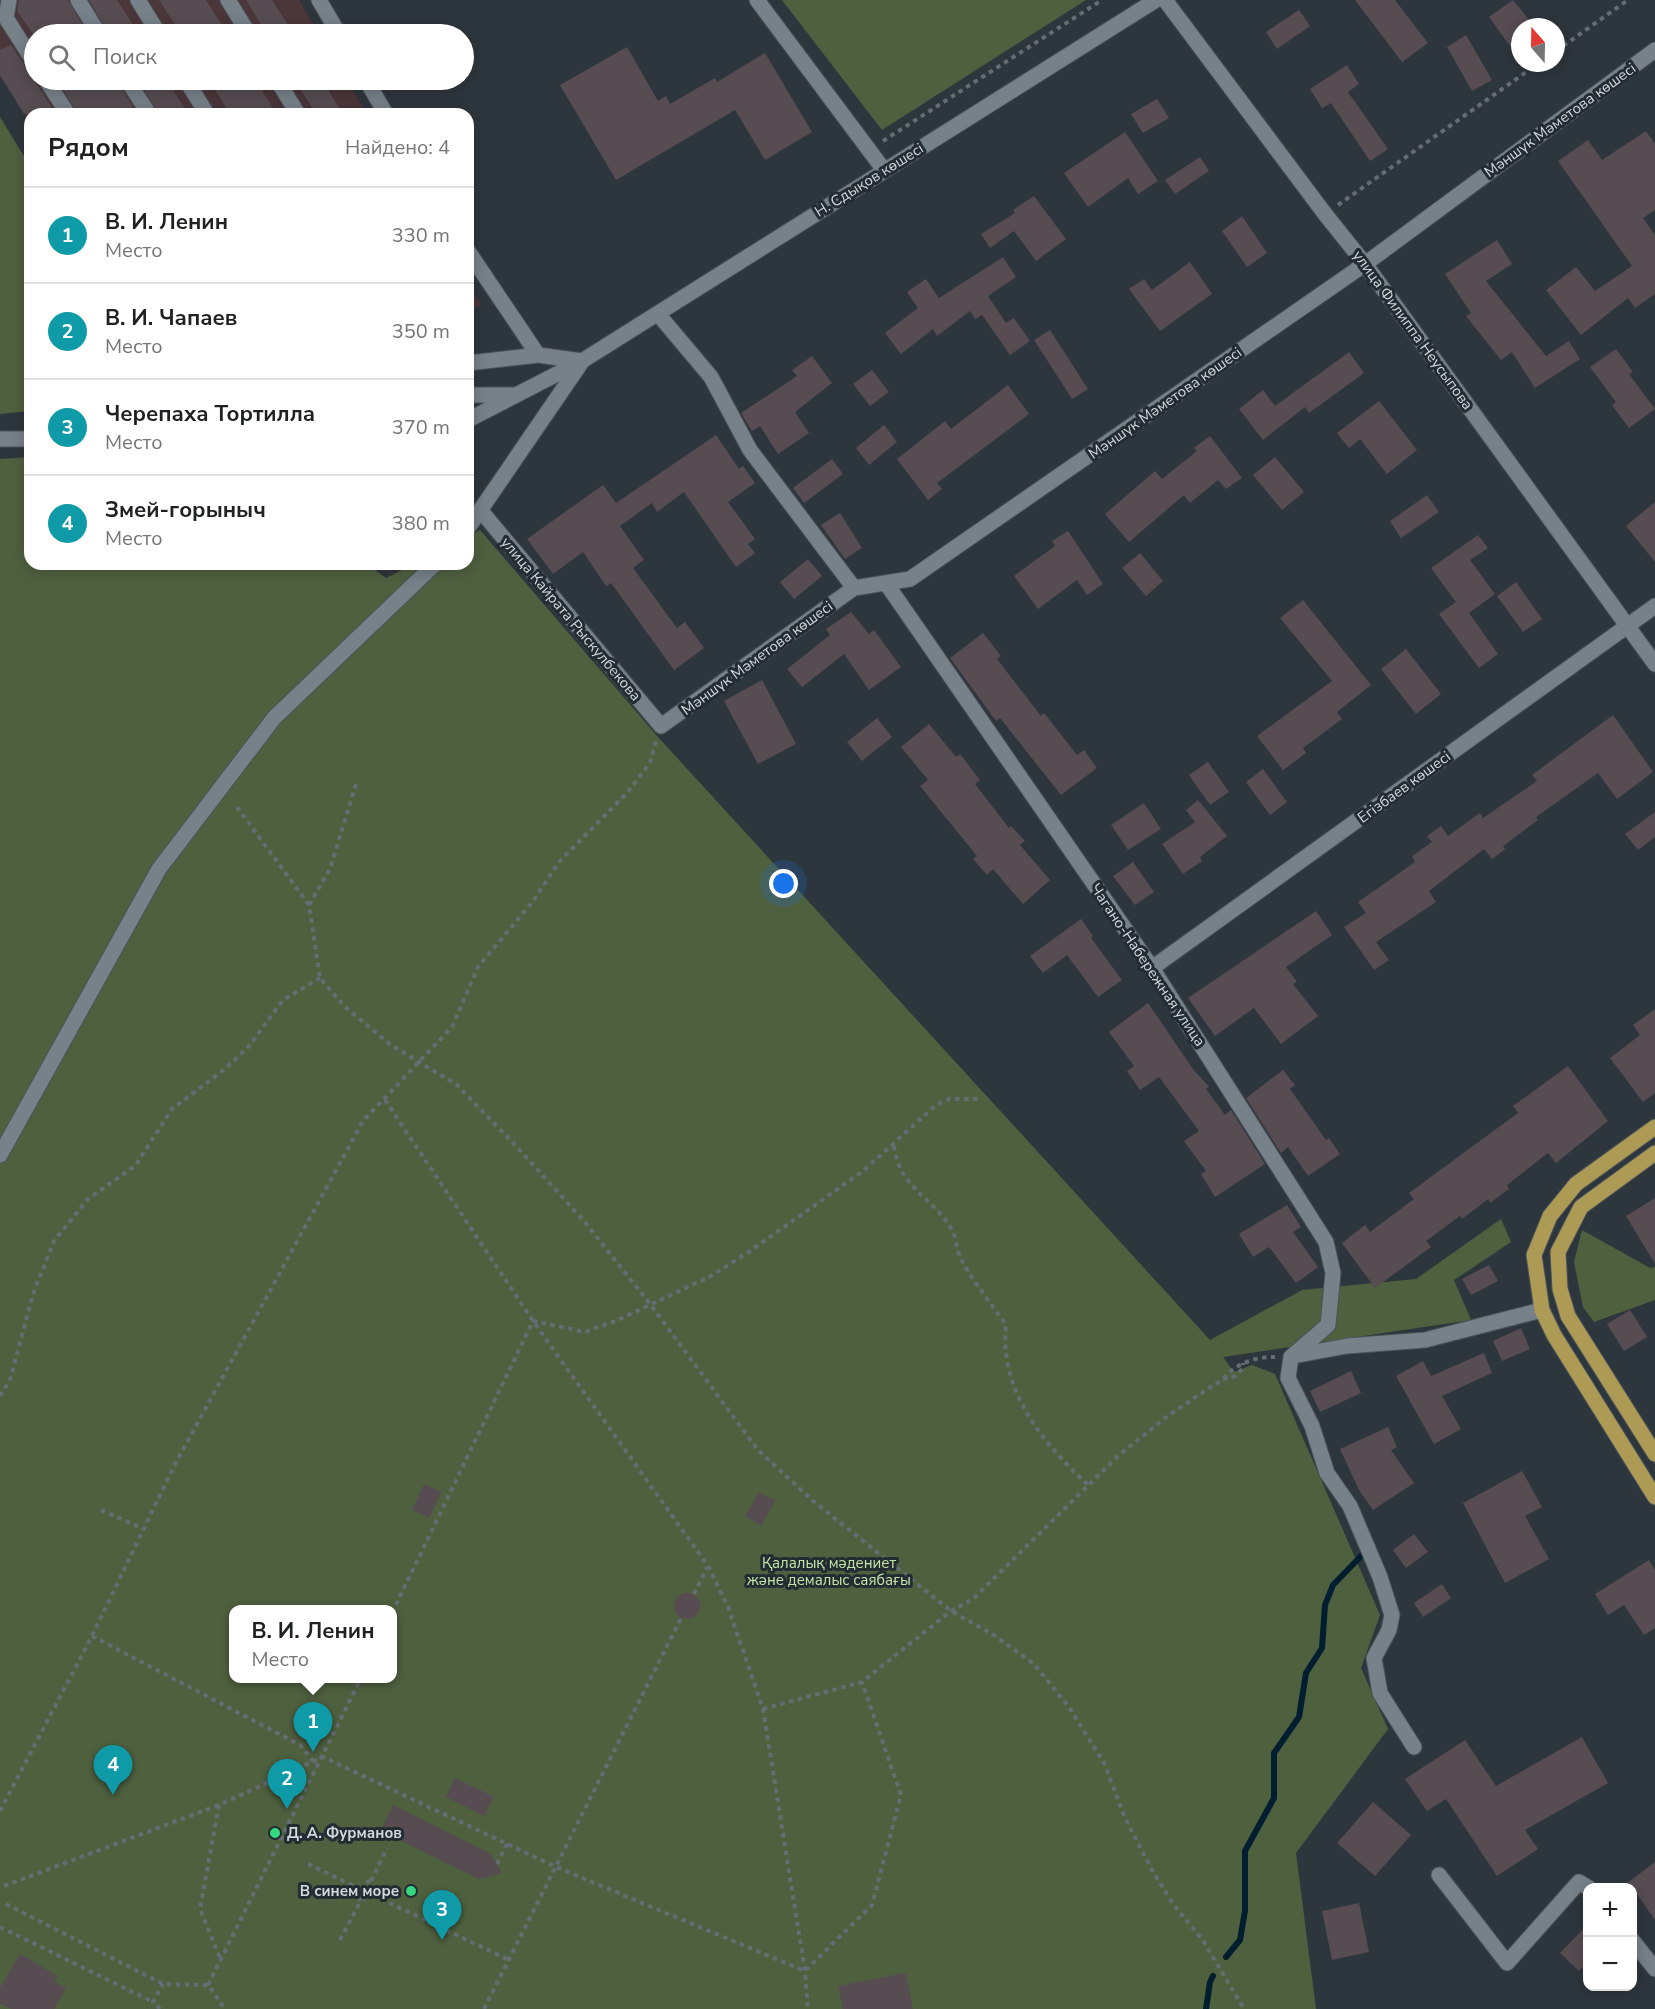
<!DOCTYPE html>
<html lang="ru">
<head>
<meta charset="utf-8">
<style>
	:root { --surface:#fff; --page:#f6f6f6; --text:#202124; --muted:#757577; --line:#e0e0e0; --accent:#29734e }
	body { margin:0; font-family:"Nunito Sans",sans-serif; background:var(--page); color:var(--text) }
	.controls { position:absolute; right:18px; bottom:18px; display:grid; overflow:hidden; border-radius:12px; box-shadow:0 3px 15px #0003 }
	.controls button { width:54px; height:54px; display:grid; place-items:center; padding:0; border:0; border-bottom:2px solid var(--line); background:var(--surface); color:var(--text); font:30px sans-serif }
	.compass { position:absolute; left:1511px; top:18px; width:54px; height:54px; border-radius:50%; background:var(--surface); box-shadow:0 3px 15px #0003; rotate:340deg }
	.you { position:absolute; left:784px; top:884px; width:21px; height:21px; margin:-15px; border:4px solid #fff; border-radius:50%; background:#1a73e8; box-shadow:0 0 0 9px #1a73e833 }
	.badge { display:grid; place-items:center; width:39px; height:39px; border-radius:50%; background:var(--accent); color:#fff; font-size:20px; font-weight:700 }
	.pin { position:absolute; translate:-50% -50px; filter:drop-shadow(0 2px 3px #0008) }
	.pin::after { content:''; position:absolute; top:32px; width:21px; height:18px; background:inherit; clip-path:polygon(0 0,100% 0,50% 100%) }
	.popup { position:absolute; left:229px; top:1605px; width:168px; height:78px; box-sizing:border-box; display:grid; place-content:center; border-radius:12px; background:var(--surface); filter:drop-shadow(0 2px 4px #0005); font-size:20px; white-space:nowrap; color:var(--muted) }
	.popup b { font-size:22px; color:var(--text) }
	.popup::after { content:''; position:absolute; left:50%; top:100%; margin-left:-12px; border:12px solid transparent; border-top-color:var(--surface) }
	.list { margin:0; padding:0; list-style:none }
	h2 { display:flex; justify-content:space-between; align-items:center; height:78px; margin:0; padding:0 24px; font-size:26px }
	h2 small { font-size:20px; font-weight:400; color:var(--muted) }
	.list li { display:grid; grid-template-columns:39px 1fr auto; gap:18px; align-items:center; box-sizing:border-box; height:96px; padding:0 24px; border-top:2px solid var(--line) }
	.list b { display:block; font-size:22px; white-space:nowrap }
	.list p { margin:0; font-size:20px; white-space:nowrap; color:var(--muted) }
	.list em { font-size:20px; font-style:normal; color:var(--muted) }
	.icon { flex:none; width:33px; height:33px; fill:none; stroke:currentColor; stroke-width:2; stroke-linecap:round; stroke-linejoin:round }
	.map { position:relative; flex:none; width:1655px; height:2009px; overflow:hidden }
	.search { position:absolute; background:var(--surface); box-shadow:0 3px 15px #0003; left:24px; top:24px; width:450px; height:66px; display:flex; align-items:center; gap:15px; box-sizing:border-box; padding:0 21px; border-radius:33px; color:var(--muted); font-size:22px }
	.panel { position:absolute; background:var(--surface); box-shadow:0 3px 15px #0003; left:24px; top:108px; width:450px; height:462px; border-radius:18px }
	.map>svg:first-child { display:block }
	.industrial { fill:#4b3639 }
	.green { fill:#4f603f; fill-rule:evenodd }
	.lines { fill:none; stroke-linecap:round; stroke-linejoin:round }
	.stream { stroke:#001e2f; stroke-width:6 }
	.building { fill:#564c52 }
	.minor-casing { stroke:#4b5258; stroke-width:17 }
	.major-casing { stroke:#4b5258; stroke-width:17 }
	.path { stroke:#656c72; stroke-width:4; stroke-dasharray:4.5 4.5; stroke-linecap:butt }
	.minor { stroke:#778189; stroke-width:15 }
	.major { stroke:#ac9a55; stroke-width:15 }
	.poi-dot { fill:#35d881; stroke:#242c33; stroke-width:2 }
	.labels { text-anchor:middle; stroke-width:6; stroke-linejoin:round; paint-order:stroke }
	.street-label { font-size:15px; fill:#d3d9dd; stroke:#242c33 }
	.park-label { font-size:15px; fill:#c4e6a5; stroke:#242c33 }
	.poi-label { font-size:15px; font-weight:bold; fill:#d3d9dd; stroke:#242c33; text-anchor:start }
</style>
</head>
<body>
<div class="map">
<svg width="1655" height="2009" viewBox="0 0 1655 2009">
	<rect width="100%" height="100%" fill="#2e363d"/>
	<path class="industrial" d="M0,0h299l20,34h-285v46h312l21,34h-337v9l-30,-48z
		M468,283l13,22 -13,7z"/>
	<path class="green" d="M782,0h304l-204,130z
		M0,117l30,49v245l-30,3z
		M30,457v107h337l19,14 28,-14h54v-28l12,-6 177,206 553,604 92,-50 114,-11 85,-60 10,23 -57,38 17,40 -248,37 11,15 18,-7 23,9 105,241 -19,53 27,61 -92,124 20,156h-1316v-1550zM234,1610h158v68h-158z
		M1582,1230l68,38 5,-1v33l-61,22 -11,-15 -9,-45z"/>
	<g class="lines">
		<path class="stream" d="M1226,1957l14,-17 5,-29v-60l29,-53v-45l25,-36 7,-44 16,-25 3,-43 8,-20 29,-30
			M1206,2009l4,-27 3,-6"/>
	</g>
	<path class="building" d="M19,0h49l20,34h-54v11l-5,-9 4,-2 -16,-23z
		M89,0h28l22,34h-30z
		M159,0h47l22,34h-47z
		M246,0h26l22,34h-27z
		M1355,0h40l33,43 -26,19z
		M1513,0l22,27h-15v33l-31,-43z
		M1299,10l11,16 -33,23 -11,-17z
		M1466,35l26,45 -20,11 -25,-44z
		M11,45l15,23 8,4v8l22,34h-32l-24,-39v-25z
		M627,47l31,54 8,-5 4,8 45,-26 2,4 48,-29 47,79 -47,28 -30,-50 -119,70 -56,-95z
		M1347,65l12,19 -11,8 40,57 -18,12 -39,-58 -9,5 -12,-19z
		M57,80h60l20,34h-59z
		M138,80h29l21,34h-29z
		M209,80h46l22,34h-47z
		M295,80h27l21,34h-27z
		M1157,99l12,19 -26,15 -12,-19z
		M1646,131l9,13v66l-12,8 12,17v59l-20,14 -7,-10 -47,37 -35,-45 30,-23 19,24 37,-25 -74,-105 30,-21 14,20z
		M1125,132l33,49 -20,13 -10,-16 -40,29 -24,-34z
		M1200,157l9,14 -34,23 -10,-14z
		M1034,196l32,43 -30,22 -22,-30 -24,17 -9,-14 34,-21 -2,-3z
		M1242,216l25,37 -20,14 -25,-36z
		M1497,240l15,24 -26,17 60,75 23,-15 11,18 -45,29 -23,-36 -11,8 -35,-44 5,-3 -26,-39z
		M1003,257l13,20 -28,19 18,27 8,-5 16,23 -20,14 -28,-40 -7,4 -5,-8 -33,25 -4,-7 -32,25 -16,-21 33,-25 -11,-16 19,-13 13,19z
		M1190,262l22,32 -52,37 -31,-42 15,-10 8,11z
		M1050,330l38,59 -16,10 -38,-59z
		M1616,349l17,23 -4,2 26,35 -26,19 -17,-23 4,-3 -26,-35z
		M1349,352l15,21 -55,40 -4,-6 -42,33 -24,-31 24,-19 12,16z
		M812,356l20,27 -37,29 14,21 -31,21 -18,-28 -8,5 -11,-18 56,-37 -5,-6z
		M872,370l17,22 -19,14 -17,-22z
		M1008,385l21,29 -92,69 5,6 -14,11 -31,-41 48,-38 6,8z
		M1379,401l38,49 -30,24 -27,-35 -11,9 -12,-15z
		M884,425l13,17 -28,23 -13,-17z
		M716,435l23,34 4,-3 12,17 -27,19 27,37 -7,5 7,9 -19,14 -52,-75 -27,20 -5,-9 -32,23 24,34 -11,8 44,60 8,-6 19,26 -30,22 -63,-87 -5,3 -23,-34 -30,22 -26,-35 76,-54 13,18z
		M1210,436l32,42 -16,11 -8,-9 -28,23 -6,-8 -55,47 -24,-28 50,-43 7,8 35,-28 -3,-3z
		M1275,457l29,35 -22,18 -29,-35z
		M832,459l11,15 -39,29 -11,-15z
		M1427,495l12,17 -38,26 -11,-17z
		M1655,502v60l-29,-36z
		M840,513l22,35 -17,11 -24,-34z
		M1068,531l35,53 -16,11 -10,-15 -39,29 -24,-33 41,-30 -3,-5z
		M1478,535l10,13 -18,12 25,34 -26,19 29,41 -19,14 -40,-54 17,-12 -25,-34z
		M1140,553l23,28 -17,15 -24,-28z
		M808,559l14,17 -28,23 -14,-17z
		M1516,582l26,37 -19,13 -26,-36z
		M1303,600l68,85 -34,27 5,7 -39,29 3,5 -23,17 -26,-34 75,-55 -52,-63z
		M851,612l18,22 5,-4 27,37 -32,23 -25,-36 -42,33 -15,-18 43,-34 -4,-6z
		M983,633l18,23 -4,3 44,57 3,-3 33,42 7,-5 13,18 -36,27 -61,-77 -4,3 -46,-63z
		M1406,649l35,45 -25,20 -35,-45z
		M762,680l34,64 -38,20 -34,-63z
		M1613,715l40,57 -36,27 -19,-26 -62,44 2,3 -35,26 2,3 -13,10 -8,-10 -55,42 7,11 -60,40 13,18 -15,10 -30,-43 22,-14 -8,-11 57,-40 -3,-6 20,-14 -5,-6 14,-10 7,10 32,-23 3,5 54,-37 -5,-6z
		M877,718l15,19 -30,24 -15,-19z
		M929,724l27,33 4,-3 20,26 -5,4 34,44 2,-2 14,15 -5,4 30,35 -27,24 -30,-35 -6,6 -14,-16 4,-3 -57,-70 8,-6 -27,-33z
		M1208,762l21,30 -19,13 -21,-30z
		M1263,769l24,33 -17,13 -24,-33z
		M1198,800l29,36 -27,21 2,4 -19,13 -21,-30 33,-22 -9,-12z
		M1144,803l17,26 -33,21 -17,-25z
		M1655,812v25l-17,13 -13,-16z
		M1133,862l21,30 -19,13 -22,-29z
		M1316,911l16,24 -46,32 11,15 -4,2 25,32 -37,28 -27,-36 -39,28 -27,-38z
		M1081,919l12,17 -2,2 31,42 -24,17 -31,-42 -24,18 -13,-17z
		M1148,1003l45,66 16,18 -3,2 19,26 6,-5 34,54 -50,33 -14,-23 5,-3 -22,-30 15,-10 -40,-54 -19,13 -13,-19 7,-5 -25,-34z
		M1655,1009v84l-12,9 -33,-44 30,-23 -7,-10z
		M1568,1066l40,55 -52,42 -8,-10 -41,32 2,4 -19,14 -2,-4 -26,20 -2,-3 -34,25 5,6 -56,41 -33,-45 23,-18 5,7 44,-33 -5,-6 109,-80 -5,-7z
		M1283,1070l12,15 -5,4 36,51 3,-2 11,16 -32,22 -20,-29 -7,6 -35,-55z
		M1655,1198v66l-29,-48z
		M1287,1205l14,22 -8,5 25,35 -22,16 -27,-36 -16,10 -14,-23z
		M1489,1265l9,16 -27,14 -9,-16z
		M1630,1310l17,27 -23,14 -17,-27z
		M1521,1328l9,21 -28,12 -9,-20z
		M1484,1353l8,20 -50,23 19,33 -27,15 -38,-68 27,-15 8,15z
		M1351,1371l10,22 -41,19 -10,-21z
		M1388,1427l9,20 -6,3 23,33 -41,27 -14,-20 -19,-41z
		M1522,1471l20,36 -17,9 24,43 -44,24 -42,-80z
		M424,1484l17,8 -12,26 -17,-8z
		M759,1492l16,9 -14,25 -16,-10z
		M1414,1534l14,18 -22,16 -13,-18z
		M1649,1560l6,10v58l-11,7 -20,-30 -16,10 -13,-21z
		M1442,1584l9,14 -28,19 -9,-14z
		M674 1606a13 13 0 1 1 26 0a13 13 0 1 1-26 0Z
		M1582,1737l26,46 -83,47 13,19 -41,27 -51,-77 -19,12 -22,-32 60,-39 31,46z
		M455,1778l39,19 -10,19 -38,-19z
		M1373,1802l38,33 -36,41 -38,-33z
		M393,1805l98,49 11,19 -23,6 -98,-48z
		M1655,1862v58l-23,-33 -5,-4z
		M1359,1903l10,49 -37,8 -10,-49z
		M1587,1925v38l-8,8 -19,-18z
		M20,1954l38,22 -4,5 12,7 -12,21h-43l-11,-6v-15z
		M906,1973l7,36h-70l-5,-23z"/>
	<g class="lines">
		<defs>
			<path id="minor" d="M9,0l-3,18 28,44
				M78,0l21,34
				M138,0l21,34
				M228,0l21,34
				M319,0l20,34
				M757,0l127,170
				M1165,0l160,214 40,50 290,400
				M46,80l22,34
				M127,80l22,34
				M186,80l21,34
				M277,80l21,34
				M366,80l20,34
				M468,251l70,104
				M658,314l53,63 39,73 104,138
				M468,363l70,-8 44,6
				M468,395h44
				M468,420l114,-59 574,-361
				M0,439h30
				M481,511l180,215 193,-138 56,-9 455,-315 290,-214
				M468,528l113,-165
				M886,583l266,385 174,274 7,31 -5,52 -37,32
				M1152,968l503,-362
				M0,1155l159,-286 115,-151 161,-154
				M1293,1356l54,-10 78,-6 117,-30
				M1291,1357l-3,21 24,48 15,47 23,33 30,71 12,38 -3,15 -15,28 6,35 34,54
				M1439,1875l68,88 72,-81 10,6
				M1632,1940l23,29"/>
			<path id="major" d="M1655,1127l-79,57 -26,32 -16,39 8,55 12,25 101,162
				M1655,1153l-74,54 -23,45 2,37 8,27 87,138"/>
		</defs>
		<use href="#minor" class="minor-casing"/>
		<use href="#major" class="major-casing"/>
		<path class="path" d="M1556,51l72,-51
			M883,141l219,-141
			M1338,205l201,-142
			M237,807l72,98 11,73 25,29 46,38 66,40 59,61 68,75 66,83 108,146 55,51 138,110 43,24 40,29 35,43 35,56 21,55 27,52 21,34 29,35 42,70
			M309,905l21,-36 27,-88
			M385,1100l148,221 175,245 20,41 35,102 42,262 3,38
			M894,1146c6,45 40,50 59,86 4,9 4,19 8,27 12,23 31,45 45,66 -7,66 37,118 83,161
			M1223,1379l13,-3 7,-8v-5
			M0,1396l10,-16 23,-86 21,-53 34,-42 47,-33 37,-57 53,-40 24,-23 34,-46 37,-22
			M101,1510l43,19
			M694,1594l13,-27
			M392,1613l141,-292 52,11 33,-12 95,-45 37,-24 113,-80 73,-66 13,-6h29
			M92,1636l208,109 13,16
			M763,1709l99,-27 89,-71 22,-12 146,-144 50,-40 54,-36c14,-16 31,-22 52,-22
			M219,1805l-19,104 20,49
			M0,1811l92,-175 82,-170 189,-345 89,-94 26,-60 56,-67 25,-38 67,-68 24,-31 6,-22
			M308,1864l201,96
			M497,1864l10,-20
			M371,1881l16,-33
			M366,1882l5,-1 1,5
			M4,1886l215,-81 104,-48 233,110 249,104 67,-66 29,-110 -39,-113
			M359,1897l1,5 5,-2
			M6,1904l157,80 45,1 17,24
			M0,1927l153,75
			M340,1940l20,-38
			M208,1985l153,-307
			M160,2009l-7,-7 10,-18
			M484,2009l197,-391"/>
		<use href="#minor" class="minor"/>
		<use href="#major" class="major"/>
	</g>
	<g class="poi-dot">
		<circle cx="275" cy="1833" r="6"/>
		<circle cx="411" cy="1891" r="6"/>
	</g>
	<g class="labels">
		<g class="street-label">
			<text transform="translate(1560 120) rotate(-36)" y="5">Мәншүк Мәметова көшесі</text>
			<text transform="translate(869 180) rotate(-32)" y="5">Н. Сдықов көшесі</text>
			<text transform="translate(1413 330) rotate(54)" y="5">улица Филиппа Неусыпова</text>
			<text transform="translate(1165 403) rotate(-35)" y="5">Мәншүк Мәметова көшесі</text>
			<text transform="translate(571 619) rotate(50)" y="5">улица Кайрата Рыскулбекова</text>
			<text transform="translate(757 658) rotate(-36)" y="5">Мәншүк Мәметова көшесі</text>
			<text transform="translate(1404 787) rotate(-36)" y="5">Егізбаев көшесі</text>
			<text transform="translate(1148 965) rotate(56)" y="5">Чагано-Набережная улица</text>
		</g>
		<g class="park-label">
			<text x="829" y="1568">Қалалық мәдениет<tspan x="829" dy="17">және демалыс саябағы</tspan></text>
		</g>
		<g class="poi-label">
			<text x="287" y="1838">Д. А. Фурманов</text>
			<text x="399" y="1896" text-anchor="end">В синем море</text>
		</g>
	</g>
</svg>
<div class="controls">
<button>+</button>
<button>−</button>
</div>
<svg class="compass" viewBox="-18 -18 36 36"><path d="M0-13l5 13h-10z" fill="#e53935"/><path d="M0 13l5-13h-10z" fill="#757577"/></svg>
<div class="you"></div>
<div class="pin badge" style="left:313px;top:1752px;background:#0f9aa8">1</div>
<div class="popup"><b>В. И. Ленин</b>Место</div>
<div class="pin badge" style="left:287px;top:1809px;background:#0f9aa8">2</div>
<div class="pin badge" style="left:442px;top:1940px;background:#0f9aa8">3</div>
<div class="pin badge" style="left:113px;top:1795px;background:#0f9aa8">4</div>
<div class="search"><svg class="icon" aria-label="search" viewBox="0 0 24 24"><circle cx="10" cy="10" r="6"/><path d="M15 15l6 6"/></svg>Поиск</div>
<section class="panel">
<h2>Рядом<small>Найдено: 4</small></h2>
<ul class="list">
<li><span class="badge" style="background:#0f9aa8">1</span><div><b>В. И. Ленин</b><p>Место</p></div><em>330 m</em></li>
<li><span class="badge" style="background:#0f9aa8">2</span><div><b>В. И. Чапаев</b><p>Место</p></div><em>350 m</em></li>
<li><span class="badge" style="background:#0f9aa8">3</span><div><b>Черепаха Тортилла</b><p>Место</p></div><em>370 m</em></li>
<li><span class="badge" style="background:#0f9aa8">4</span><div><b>Змей-горыныч</b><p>Место</p></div><em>380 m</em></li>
</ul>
</section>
</div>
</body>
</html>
